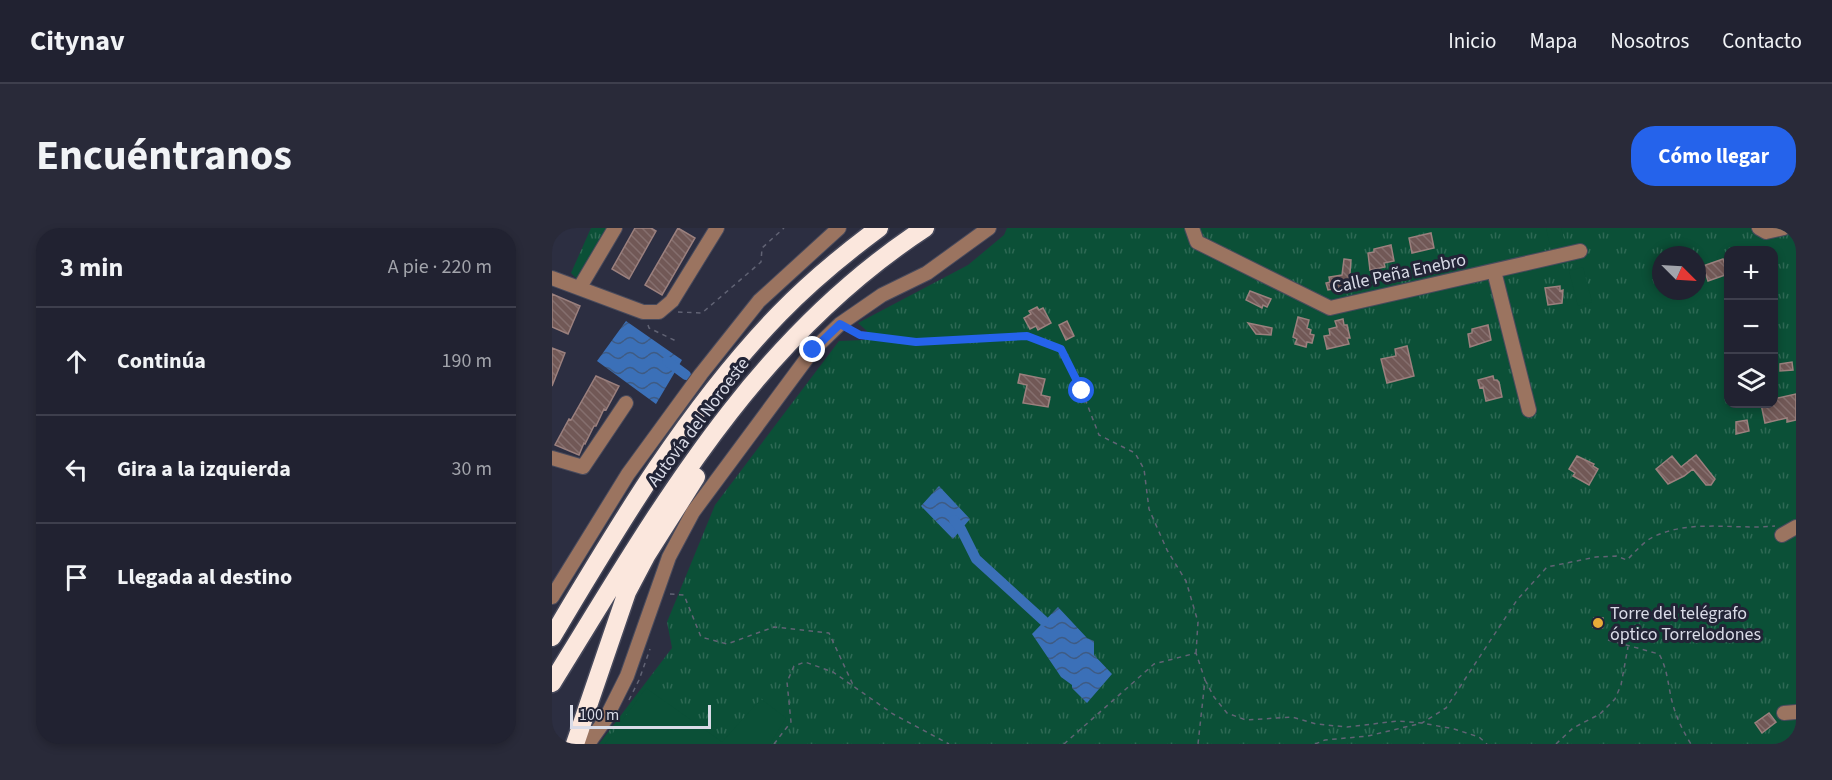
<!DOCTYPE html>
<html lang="es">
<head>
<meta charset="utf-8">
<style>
	:root { --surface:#212231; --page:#292a39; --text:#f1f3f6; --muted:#a2a4ab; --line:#3e3f4d; --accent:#2563eb }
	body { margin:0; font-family:"Source Sans 3",sans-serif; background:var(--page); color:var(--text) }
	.controls { position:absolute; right:18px; top:18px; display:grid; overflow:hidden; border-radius:12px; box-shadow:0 3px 9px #0003 }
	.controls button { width:54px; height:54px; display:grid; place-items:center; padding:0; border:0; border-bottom:2px solid var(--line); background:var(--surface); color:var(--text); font:30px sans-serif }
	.compass { position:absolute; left:1100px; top:18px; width:54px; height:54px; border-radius:50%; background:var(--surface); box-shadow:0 3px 9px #0003; rotate:114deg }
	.scale { position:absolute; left:18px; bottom:15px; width:141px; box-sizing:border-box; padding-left:6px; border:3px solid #d9dbe7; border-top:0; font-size:16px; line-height:21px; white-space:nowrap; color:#d9dbe7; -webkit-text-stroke:4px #222436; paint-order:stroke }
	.stop { position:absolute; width:18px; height:18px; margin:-14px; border:4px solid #2563eb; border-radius:50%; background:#fff }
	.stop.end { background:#2563eb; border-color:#fff; box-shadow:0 2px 6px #0008 }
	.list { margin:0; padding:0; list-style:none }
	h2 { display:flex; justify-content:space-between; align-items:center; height:78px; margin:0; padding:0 24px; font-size:26px }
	h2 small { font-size:20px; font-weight:400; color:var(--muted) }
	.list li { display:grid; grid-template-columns:39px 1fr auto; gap:18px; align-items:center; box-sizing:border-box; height:108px; padding:0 24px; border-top:2px solid var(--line) }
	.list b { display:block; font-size:22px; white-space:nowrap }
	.list em { font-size:20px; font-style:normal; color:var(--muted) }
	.icon { flex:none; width:33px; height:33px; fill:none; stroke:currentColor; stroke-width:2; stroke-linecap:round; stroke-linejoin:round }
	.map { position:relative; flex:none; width:1244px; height:516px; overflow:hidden; border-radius:24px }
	header { display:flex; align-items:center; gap:36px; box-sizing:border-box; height:84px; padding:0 30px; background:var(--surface); border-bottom:2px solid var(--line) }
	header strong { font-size:28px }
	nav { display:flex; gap:33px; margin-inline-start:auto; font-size:21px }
	.intro { display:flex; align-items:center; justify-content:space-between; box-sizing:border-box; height:144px; padding:0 36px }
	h1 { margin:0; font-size:42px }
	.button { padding:15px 27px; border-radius:24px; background:var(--accent); color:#fff; font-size:21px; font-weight:700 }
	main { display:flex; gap:36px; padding:0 36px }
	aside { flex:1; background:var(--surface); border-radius:24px; box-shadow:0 3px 9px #0003 }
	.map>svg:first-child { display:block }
	.grass { fill:url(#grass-tufts); fill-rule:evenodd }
	.garden { fill:#0b5037 }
	.water { fill:url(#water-waves) }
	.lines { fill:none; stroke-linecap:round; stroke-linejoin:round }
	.canal { stroke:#3b70b8; stroke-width:10 }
	.building { fill:url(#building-back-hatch); stroke:#9b807e; stroke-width:1.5 }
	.minor-casing { stroke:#484a5c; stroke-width:16 }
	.highway-casing { stroke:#484a5c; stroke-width:21 }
	.path { stroke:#616374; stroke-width:1.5; stroke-dasharray:4.5 4.5; stroke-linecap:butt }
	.minor { stroke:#9b7460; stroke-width:14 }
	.highway { stroke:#fbe7dd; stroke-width:18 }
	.route { stroke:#2563eb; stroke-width:8 }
	.poi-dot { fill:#e9ab38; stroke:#222436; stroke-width:2 }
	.labels { text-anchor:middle; stroke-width:6; stroke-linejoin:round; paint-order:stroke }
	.street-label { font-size:18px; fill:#d9dbe7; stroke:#222436 }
	.poi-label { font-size:18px; fill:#d9dbe7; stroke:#222436; text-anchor:start }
</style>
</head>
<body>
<header>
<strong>Citynav</strong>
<nav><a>Inicio</a><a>Mapa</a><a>Nosotros</a><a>Contacto</a></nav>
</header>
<div class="intro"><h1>Encuéntranos</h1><a class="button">Cómo llegar</a></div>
<main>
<aside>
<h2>3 min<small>A pie · 220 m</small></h2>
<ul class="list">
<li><svg class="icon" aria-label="ahead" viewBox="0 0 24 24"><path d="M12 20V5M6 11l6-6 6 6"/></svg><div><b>Continúa</b></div><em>190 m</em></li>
<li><svg class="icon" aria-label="left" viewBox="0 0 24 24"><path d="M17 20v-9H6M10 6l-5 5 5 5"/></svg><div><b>Gira a la izquierda</b></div><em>30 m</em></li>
<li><svg class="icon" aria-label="arrive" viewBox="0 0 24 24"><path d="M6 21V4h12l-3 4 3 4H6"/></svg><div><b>Llegada al destino</b></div></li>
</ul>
</aside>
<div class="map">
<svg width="1244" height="516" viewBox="0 0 1244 516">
	<defs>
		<pattern id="grass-tufts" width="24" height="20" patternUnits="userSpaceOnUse" patternTransform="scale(1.5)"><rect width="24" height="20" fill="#0b5037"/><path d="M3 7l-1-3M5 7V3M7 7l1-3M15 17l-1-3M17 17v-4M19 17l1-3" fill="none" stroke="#2e6954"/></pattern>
		<pattern id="water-waves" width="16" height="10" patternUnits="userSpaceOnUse" patternTransform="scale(1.5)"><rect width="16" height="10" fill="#3b70b8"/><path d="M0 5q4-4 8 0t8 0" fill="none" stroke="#3e5b84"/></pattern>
		<pattern id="building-back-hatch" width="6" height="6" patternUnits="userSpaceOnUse" patternTransform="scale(1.5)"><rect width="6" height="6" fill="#715856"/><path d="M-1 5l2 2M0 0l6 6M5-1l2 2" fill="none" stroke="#856f6e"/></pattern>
	</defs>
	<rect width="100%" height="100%" fill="#2c2e41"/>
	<path class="grass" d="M39,0h18l-30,49 -3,1 -5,-5z
		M455,0h789v516h-1197l73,-96 -5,-26 48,-117 124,-164 25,-1 3,-9 -9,-8 110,-58 36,-30zM1176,22h46v154h-46zM1109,27h36v36h-36z"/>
	<path class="garden" d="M994,0h15l4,14 -15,3z
		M1031,39l9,35 -14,4 -9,-35z
		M94,460l76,54 39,-43 25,19 -16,26h-165z"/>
	<path class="water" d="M74,93l56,39 -26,44 -59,-43z
		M387,258l31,33 -17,20 -32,-33z
		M506,379l29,31 7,3v14l18,19 -25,29 -15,-15v-3l-11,-8 -29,-43z"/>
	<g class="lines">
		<path class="canal" d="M115,133l19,14
			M402,292l7,9 15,30 68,62"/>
	</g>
	<path class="building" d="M83,0h16l5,3 -27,48 -17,-10z
		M126,0l17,10 -33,57 -17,-10z
		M879,5l3,15 -22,5 -3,-15z
		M839,17l3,16 -10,2 1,4 -15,3 -2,-17 6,-1v-3z
		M792,31l7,1 -2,26 -21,4 -2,-7 4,-1 -1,-5 13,-2z
		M1171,31l5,15 -20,7 -5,-15z
		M1008,58v5l3,-1 -1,13 -14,2 -3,-17z
		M698,63l21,8 -4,8 -4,-2 -1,3 -16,-8z
		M0,66l28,12 -12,28 -16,-7z
		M485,79l2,3 4,-2 8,15 -13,7 -2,-4 -6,3 -6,-11 7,-4 -2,-3z
		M746,89l11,3 -2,8 4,2 -1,4 4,1 -2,8 -5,-1 -1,5 -11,-3 2,-5 -4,-2z
		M791,91l1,6h3l3,13h-3l2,6 -22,5 -3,-13 6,-1 -1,-6 8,-2 -2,-6z
		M515,93l7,15 -8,4 -7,-15z
		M696,95l24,5 -1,7 -15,-1z
		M936,97l3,15 -21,7 -2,-13 4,-1v-4z
		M855,118l7,30 -27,7 -6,-24 15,-3 -1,-7z
		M0,120l13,5 -13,33z
		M1240,134l1,8 -13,1v-7z
		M468,146l25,5 -4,16 9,2 -2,10 -25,-4 4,-18 -9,-2z
		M44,148l23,10 -13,24 -2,-1 -8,17h-2l-9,18 -1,-1 -5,12 -24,-10 14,-26 2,1z
		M941,148l1,4h3l2,2 3,15 -16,4 -3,-14 -3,1 -2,-8z
		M1244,166v26l-9,2v-4l-22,5 -4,-19h12v-5z
		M1195,192l2,11 -13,3v-12z
		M1144,227l19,24 -4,6h-5l-13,-16 -9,7 -16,8 -12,-15 16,-13 9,11z
		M1025,228l17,8 -1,2 5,3 -9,16 -16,-9 2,-3 -6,-4z
		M1042,390h9l-1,10 -9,-1z
		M1217,485l7,9 -14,11 -7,-10z"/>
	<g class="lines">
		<defs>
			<path id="minor" d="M640,0l5,14 133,66 250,-57
				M1207,0l7,4 18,-4
				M942,43l35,139
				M0,50l91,34h16l13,-11 45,-73
				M28,59l35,-59
				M0,230l31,9 43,-64
				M1230,307l14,-8
				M0,369l76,-123 73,-100 58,-73 80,-73
				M1232,485l12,-1
				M36,516l17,-24 22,-44 42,-119 24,-45 120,-162 27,-26 42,-29 45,-22 62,-45"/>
			<path id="highway" d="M0,409c67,-113 136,-229 227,-323 31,-32 65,-60 100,-86
				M0,455c106,-171 200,-342 373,-455
				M23,516l52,-152 19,-36 50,-79"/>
		</defs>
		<use href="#minor" class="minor-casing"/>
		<use href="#highway" class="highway-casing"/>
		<path class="path" d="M126,84l24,1 59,-51 1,-14 22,-20
			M96,97l1,3 27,13
			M299,102l9,5 56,7 111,-6 34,13 21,42 17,44 36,18 9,16 5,40 18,41 19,31 12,41 -2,31
			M118,366l14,1 17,42 26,7 47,-17 55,6 25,54
			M1056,412l51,14c9,15 9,34 14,51 4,14 10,26 18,39
			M653,452l9,17 13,16 19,7 46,-3 24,7 31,3 51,-6 24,2 32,6 25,8 8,7
			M77,472l10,-20 11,-31
			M222,516l17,-22 -4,-40 7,-16 11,-4 28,10 60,42 56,30
			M512,516l90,-80 42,-11 9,27 -7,64
			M763,516l10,-4 43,-4 54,-13 24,-15 71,-108 30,-33 49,-10 20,-1 11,4c9,-9 17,-19 28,-24 38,-17 80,-6 120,-10
			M1004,516l17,-16 27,-14 15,-15 6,-14 7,-38"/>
		<use href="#minor" class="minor"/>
		<use href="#highway" class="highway"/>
	</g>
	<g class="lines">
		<path class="route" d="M261,122l27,-26 20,11 56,7 111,-6 34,13 21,42"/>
	</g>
	<circle class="poi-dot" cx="1046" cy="395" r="6"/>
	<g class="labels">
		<g class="street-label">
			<text transform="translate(847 45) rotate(-12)" y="6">Calle Peña Enebro</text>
			<text transform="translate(146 194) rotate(-53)" y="6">Autovía del Noroeste</text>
		</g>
		<g class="poi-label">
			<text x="1058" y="391">Torre del telégrafo<tspan x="1058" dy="21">óptico Torrelodones</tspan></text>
		</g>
	</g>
</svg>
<div class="controls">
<button>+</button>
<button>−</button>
<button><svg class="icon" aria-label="layers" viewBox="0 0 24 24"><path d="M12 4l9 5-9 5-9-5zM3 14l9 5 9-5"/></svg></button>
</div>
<svg class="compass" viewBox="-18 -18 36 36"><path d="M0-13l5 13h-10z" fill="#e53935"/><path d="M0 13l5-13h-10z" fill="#a2a4ab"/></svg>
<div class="scale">100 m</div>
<div class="stop" style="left:530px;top:163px"></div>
<div class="stop end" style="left:261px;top:122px"></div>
</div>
</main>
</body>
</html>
